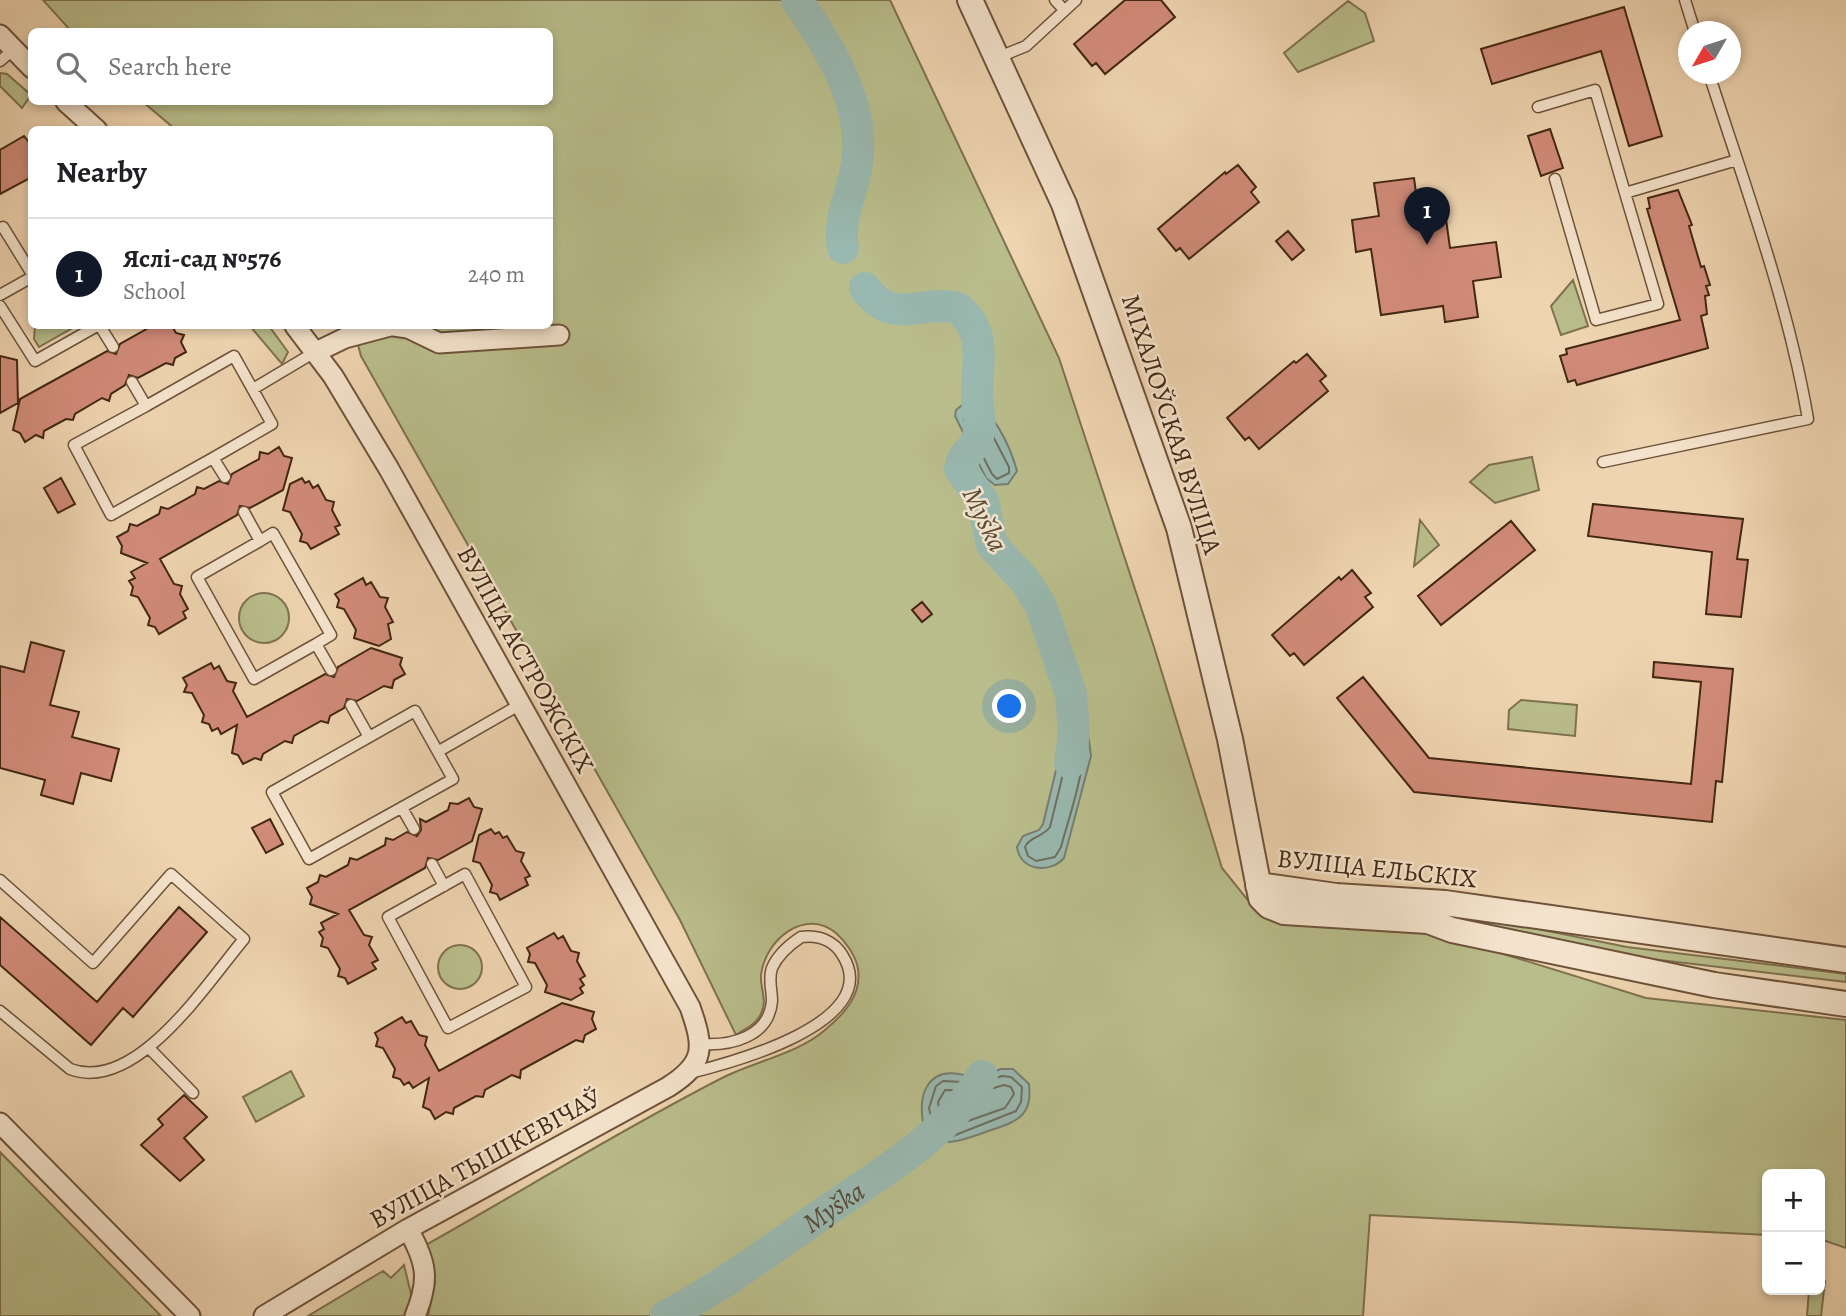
<!DOCTYPE html>
<html lang="en">
<head>
<meta charset="utf-8">
<style>
	:root { --surface:#fff; --page:#f2f2f2; --text:#202124; --muted:#757577; --line:#e0e0e0; --accent:#111827 }
	body { margin:0; font-family:Alegreya,serif; background:var(--page); color:var(--text) }
	.controls { position:absolute; right:21px; bottom:21px; display:grid; overflow:hidden; border-radius:10px; box-shadow:0 4px 10px #0003 }
	.controls button { width:63px; height:63px; display:grid; place-items:center; padding:0; border:0; border-bottom:2px solid var(--line); background:var(--surface); color:var(--text); font:35px sans-serif }
	.compass { position:absolute; left:1678px; top:21px; width:63px; height:63px; border-radius:50%; background:var(--surface); box-shadow:0 4px 10px #0003; rotate:231deg }
	.you { position:absolute; left:1010px; top:707px; width:24px; height:24px; margin:-18px; border:5px solid #fff; border-radius:50%; background:#1a73e8; box-shadow:0 0 0 10px #1a73e833 }
	.badge { display:grid; place-items:center; width:46px; height:46px; border-radius:50%; background:var(--accent); color:#fff; font-size:23px; font-weight:700 }
	.pin { position:absolute; translate:-50% -58px; filter:drop-shadow(0 2px 4px #0008) }
	.pin::after { content:''; position:absolute; top:37px; width:24px; height:21px; background:inherit; clip-path:polygon(0 0,100% 0,50% 100%) }
	.list { margin:0; padding:0; list-style:none }
	h2 { display:flex; justify-content:space-between; align-items:center; height:91px; margin:0; padding:0 28px; font-size:30px }
	h2 small { font-size:23px; font-weight:400; color:var(--muted) }
	.list li { display:grid; grid-template-columns:46px 1fr auto; gap:21px; align-items:center; box-sizing:border-box; height:112px; padding:0 28px; border-top:2px solid var(--line) }
	.list b { display:block; font-size:26px; white-space:nowrap }
	.list p { margin:0; font-size:23px; white-space:nowrap; color:var(--muted) }
	.list em { font-size:23px; font-style:normal; color:var(--muted) }
	.icon { flex:none; width:38px; height:38px; fill:none; stroke:currentColor; stroke-width:2; stroke-linecap:round; stroke-linejoin:round }
	.map { position:relative; flex:none; width:1846px; height:1316px; overflow:hidden }
	.search { position:absolute; background:var(--surface); box-shadow:0 4px 10px #0003; left:28px; top:28px; width:525px; height:77px; display:flex; align-items:center; gap:18px; box-sizing:border-box; padding:0 24px; border-radius:10px; color:var(--muted); font-size:26px }
	.panel { position:absolute; background:var(--surface); box-shadow:0 4px 10px #0003; left:28px; top:126px; width:525px; height:203px; border-radius:10px }
	.map>svg:first-child { display:block }
	.green { fill:#b9bd8b; stroke:#7e724f; stroke-width:2 }
	.water { fill:#99b8af; stroke:#777e71; stroke-width:2 }
	.lines { fill:none; stroke-linecap:round; stroke-linejoin:round }
	.shore { stroke:#6e7061; stroke-width:2 }
	.river { stroke:#99b8af; stroke-width:32 }
	.building { fill:#d18b79; stroke:#432713; stroke-width:2 }
	.service-casing { stroke:#6e523a; stroke-width:13 }
	.minor-casing { stroke:#6e523a; stroke-width:23 }
	.tertiary-casing { stroke:#6e523a; stroke-width:28 }
	.service { stroke:#f4e3cc; stroke-width:10 }
	.minor { stroke:#f4e3cc; stroke-width:19 }
	.tertiary { stroke:#f4e3cc; stroke-width:24 }
	.labels { text-anchor:middle; stroke-width:5; stroke-linejoin:round; paint-order:stroke }
	.street-label { font-size:26px; fill:#432713; stroke:#f4e3cc }
	.water-label { font-size:28px; font-style:italic; fill:#584b3a; stroke:#f4e3cc }
</style>
</head>
<body>
<div class="map">
<svg width="1846" height="1316" viewBox="0 0 1846 1316">
	<rect width="100%" height="100%" fill="#eed4b0"/>
	<filter id="stains"><feTurbulence type="fractalNoise" baseFrequency=".00286" numOctaves="4"/><feColorMatrix values="0 0 0 0 .2 0 0 0 0 .09 0 0 0 0 .02 0 0 0 .5 -.17"/></filter>
	<radialGradient id="worn" r=".72"><stop offset=".6" stop-color="#630" stop-opacity="0"/><stop offset="1" stop-color="#630" stop-opacity=".3"/></radialGradient>
	<path class="green" d="M43,0h847l169,358 95,289 68,221 37,46 14,7 140,5 233,72 200,22v228l-26,-9v-65h-53v61l-397,-20 -7,101h-935l7,-34 -11,-36c100,-56 198,-117 300,-169 32,-16 73,-23 101,-47 19,-16 37,-35 33,-61 -2,-13 -12,-27 -22,-36 -31,-26 -71,7 -75,42 -1,12 6,25 1,36 -4,13 -16,17 -26,24l-56,-115 -319,-564 -8,-30h197v-196l-375,-1 -32,-27h407v-70l-479,-1z
		M1348,1l17,12 9,28 -76,31 -14,-19z
		M0,73l7,1 24,21 -9,13 -22,-22z
		M1573,280l15,46 -27,9 -10,-29z
		M35,326h41l-37,21 -5,-8z
		M250,326h19l19,26 -6,12z
		M1532,457l7,33 -44,13 -25,-21 19,-17z
		M1420,520l19,25 -25,21z
		M239 618a25 25 0 1 1 50 0a25 25 0 1 1-50 0Z
		M1521,700l56,5 -2,31 -67,-7 1,-19z
		M1449,911l178,36 219,27v8l-220,-26 -183,-40z
		M438 967a22 22 0 1 1 44 0a22 22 0 1 1-44 0Z
		M291,1071l13,25 -48,26 -13,-25z
		M0,1152l161,164h-161z
		M404,1265l8,33 -8,18h-96l75,-45 8,7z
		M1820,1280l5,1 -4,35h-14l2,-26h11z"/>
	<path class="water" d="M966,402c26,1 45,47 51,69l-9,13 -13,1 -9,-7 -31,-62 1,-6z
		M1073,720l5,1 10,12 3,23 -27,102c-14,16 -44,13 -47,-11l6,-11 16,-6 4,-6 24,-99z
		M1001,1069h12l16,15c1,12 1,22 -7,31 -10,10 -27,13 -39,18 -34,12 -64,20 -61,-30 1,-11 6,-22 16,-27 11,-6 25,0 37,0 9,0 18,-4 26,-7z"/>
	<g class="lines">
		<path class="shore" d="M972,410l13,11 24,46v6l-12,6 -5,-5 -28,-54v-9z
			M1077,730c18,18 -10,92 -16,117l-6,10 -19,4 -8,-5 -3,-9c4,-10 18,-10 25,-20l23,-94z
			M1002,1076l9,1 11,10 -1,15 -5,9 -63,25 -10,1 -8,-5 -6,-24 7,-22 7,-5 39,2z
			M1004,1085l7,2 3,7 -9,14 -54,19 -9,-1 -4,-24 7,-12 38,1z"/>
		<g class="river">
			<path d="M797,0c33,48 71,108 59,169 -5,27 -18,50 -13,79"/>
			<path d="M865,288c28,39 55,11 93,20 31,26 18,57 19,91 1,13 5,25 1,38 -4,13 -17,18 -18,32l23,32 9,44 34,37 15,24 30,88 3,39 -4,30"/>
			<path id="s1" d="M666,1316c55,-29 105,-66 156,-102 57,-40 124,-77 160,-138"/>
		</g>
	</g>
	<path class="building" d="M1125,0h36l14,17 -70,57 -9,-11 -4,3 -18,-22z
		M1624,7l38,129 -33,10 -28,-95 -109,33 -11,-35z
		M1550,129l13,39 -22,8 -13,-40z
		M24,136l8,10v31l-32,17v-44z
		M1238,165l18,22 -5,5 8,10 -70,57 -9,-11 -4,3 -18,-22 67,-57 1,2z
		M1414,178l6,45 26,-4 4,29 46,-6 5,35 -28,4 5,36 -33,5 -2,-16 -62,9 -10,-66 -15,3 -4,-32 27,-4 -5,-33z
		M1678,190l14,35 -3,1 12,41 3,-1 6,19 -4,1 3,9 -4,1 2,18 -6,2 7,32 -131,37 -2,-5 -7,2 -8,-26 7,-2 -1,-5 114,-29 -33,-111 3,-1 -2,-10z
		M1288,231l16,19 -12,10 -16,-19z
		M152,326h20l4,7 8,2 -3,7 5,10 -11,6 -2,7 -7,-2 -28,15 -9,-3 -4,10 -14,9 -2,7 -7,-3 -27,16 -2,6 -7,-1 -22,12 -1,7 -7,-3 -11,7 -5,-9 -7,-3 7,-31 87,-48 9,3 4,-10z
		M1307,354l19,22 -6,5 8,10 -69,58 -10,-12 -4,3 -18,-22 67,-57 2,2z
		M0,356l17,4 1,43 -18,10z
		M279,447l5,9 8,2 -9,32 -33,18 -10,-2 -3,9 -77,44 14,25 8,2 -2,8 8,15 -5,3 3,6 -27,16 -4,-7 -7,-2 2,-7 -12,-21 -7,-2 2,-8 -4,-6 6,-3 -4,-6 16,-9 -26,-10 1,-7 -5,-9 11,-6 2,-7 7,2 22,-12 2,-7 7,2 27,-15 2,-7 7,2 15,-8 9,3 4,-10 27,-15 1,-7 8,2z
		M61,478l14,26 -17,9 -14,-25z
		M302,478l3,5 4,-2 4,7 5,-3 8,15 8,2 -2,8 8,15 -5,2 4,7 -28,15 -4,-6 -7,-2 2,-7 -12,-22 -7,-2 7,-26z
		M1593,504l150,15 -6,40 11,1 -7,57 -35,-3 6,-62 -124,-16z
		M1511,521l24,29 -94,75 -23,-29z
		M1352,570l19,23 -6,4 8,10 -69,58 -10,-12 -4,3 -18,-21 67,-58 2,3z
		M363,578l3,7 5,-3 9,15 8,1 -3,9 8,15 -5,2 3,15 -12,7 -25,-8 2,-8 -12,-21 -7,-2 2,-7 -4,-6z
		M922,602l10,12 -10,8 -10,-12z
		M31,642l33,9 -14,54 29,7 -7,25 47,12 -8,32 -30,-8 -8,31 -32,-9 4,-15 -45,-12v-102l24,6z
		M371,648l31,10 -2,7 5,9 -11,6 -2,8 -8,-2 -27,15 -10,-2 -3,9 -14,8 -2,7 -7,-2 -27,15 -2,7 -7,-2 -22,13 -2,6 -6,-2 -12,6 -5,-9 -6,-2 5,-28 -16,9 -3,-6 -6,3 -3,-7 -7,-2 2,-7 -12,-22 -8,-1 3,-7 -4,-7 28,-15 3,6 5,-3 8,15 9,2 -3,8 14,26 78,-43 9,3 4,-10z
		M1654,662l79,7 -11,113 -6,-1 -4,41 -298,-30 -77,-94 26,-21 66,81 262,26 10,-102 -48,-5z
		M469,798l5,9 8,2 -10,32 -34,19 -10,-2 -3,10 -76,42 15,25 8,2 -3,8 9,15 -6,3 4,6 -28,15 -3,-6 -7,-2 2,-7 -12,-21 -7,-2 2,-8 -4,-6 5,-3 -3,-6 17,-9 -28,-10 2,-7 -5,-9 11,-6 2,-7 6,2 22,-12 2,-7 7,2 28,-15 1,-7 7,2 14,-8 10,4 4,-6 -1,-11 6,3 22,-12 2,-7 8,1z
		M270,819l13,25 -17,9 -14,-25z
		M491,829l4,5 4,-2 4,6 4,-2 9,15 8,2 -3,8 9,15 -5,2 3,7 -28,15 -3,-6 -7,-2 2,-7 -12,-22 -7,-2 6,-26z
		M179,907l28,25 -74,85 -10,-9 -32,37 -91,-80v-48l97,85z
		M554,933l4,6 5,-3 8,15 8,2 -2,8 8,15 -5,3 4,6 -4,3 3,5 -12,7 -26,-8 2,-7 -12,-22 -7,-1 2,-8 -3,-6z
		M562,1003l32,9 -2,7 4,10 -11,6 -2,7 -7,-2 -55,30 -1,8 -8,-3 -27,15 -2,7 -7,-1 -22,12 -1,6 -7,-2 -11,7 -5,-9 -7,-3 6,-29 -16,10 -4,-6 -5,3 -4,-6 -7,-2 2,-8 -12,-21 -7,-2 2,-7 -3,-6 27,-16 4,6 5,-2 8,14 8,2 -2,8 14,26z
		M184,1095l23,22 -23,21 20,22 -24,21 -39,-36 22,-20 -5,-6z"/>
	<g class="lines">
		<defs>
			<path id="service" d="M1055,0l9,10
				M1685,0l10,32
				M999,57l27,-11 50,-46
				M0,61l14,-12
				M1538,107l57,-17 30,103
				M1555,179l41,141 62,-16 -33,-111 112,-33
				M3,227l29,47
				M0,295l32,-18
				M0,306l35,55 62,-35
				M100,326l13,21
				M132,382l14,24 88,-50 38,68 -59,34
				M253,389l62,-37
				M146,406l-72,39 37,70 102,-57 12,19
				M1603,462l205,-43c-20,-117 -63,-233 -99,-345
				M244,512l16,29 13,-8 58,102 -15,9
				M260,541l-63,36 57,102 62,-35 15,26
				M351,705l18,32
				M415,711l38,68 -144,80 -37,-67z
				M439,751l82,-47
				M402,808l12,21
				M432,864l12,22
				M465,874l61,113 -78,41 -60,-111z
				M0,880l93,83 78,-89 73,65c-38,45 -108,155 -174,130l-70,-58
				M149,1048l44,45
				M690,1073c40,-10 194,-50 153,-117 -9,-16 -25,-21 -42,-19 -12,8 -23,17 -29,31 -4,11 0,22 0,33 -3,36 -41,45 -71,43"/>
			<path id="minor" d="M0,35l32,33
				M66,102l31,28
				M394,326l14,2 31,15 120,-8
				M316,352l29,-14 45,-12
				M0,1123l190,193
				M408,1229c19,34 22,51 7,87
				M264,1316l144,-87 260,-142c38,-24 36,-40 22,-80l-301,-538 -56,-93 -38,-50"/>
			<path id="tertiary" d="M970,0l94,204 115,324 51,211 31,159 8,8 15,6 144,9 24,9 262,55 132,19
				M1258,885l78,11 109,7 401,57"/>
		</defs>
		<use href="#service" class="service-casing"/>
		<use href="#minor" class="minor-casing"/>
		<use href="#tertiary" class="tertiary-casing"/>
		<use href="#service" class="service"/>
		<use href="#minor" class="minor"/>
		<use href="#tertiary" class="tertiary"/>
	</g>
	<g class="labels">
		<g class="street-label">
			<text transform="translate(1172 424) rotate(72)" y="9">МІХАЛОЎСКАЯ ВУЛІЦА</text>
			<text transform="translate(526 659) rotate(61)" y="9">ВУЛІЦА АСТРОЖСКІХ</text>
			<text transform="translate(1377 868) rotate(6)" y="9">ВУЛІЦА ЕЛЬСКІХ</text>
			<text transform="translate(485 1158) rotate(-29)" y="9">ВУЛІЦА ТЫШКЕВІЧАЎ</text>
		</g>
		<g class="water-label">
			<text transform="translate(986 519) rotate(64)" y="10">Муška</text>
			<text dy="10" stroke="none"><textPath href="#s1" startOffset="200">Муška</textPath></text>
		</g>
	</g>
	<rect width="100%" height="100%" filter="url(#stains)"/>
	<rect width="100%" height="100%" fill="url(#worn)"/>
</svg>
<div class="controls">
<button>+</button>
<button>−</button>
</div>
<svg class="compass" viewBox="-18 -18 36 36"><path d="M0-13l5 13h-10z" fill="#e53935"/><path d="M0 13l5-13h-10z" fill="#757577"/></svg>
<div class="you"></div>
<div class="pin badge" style="left:1427px;top:245px">1</div>
<div class="search"><svg class="icon" aria-label="search" viewBox="0 0 24 24"><circle cx="10" cy="10" r="6"/><path d="M15 15l6 6"/></svg>Search here</div>
<section class="panel">
<h2>Nearby<small></small></h2>
<ul class="list">
<li><span class="badge">1</span><div><b>Яслі-сад №576</b><p>School</p></div><em>240 m</em></li>
</ul>
</section>
</div>
</body>
</html>
